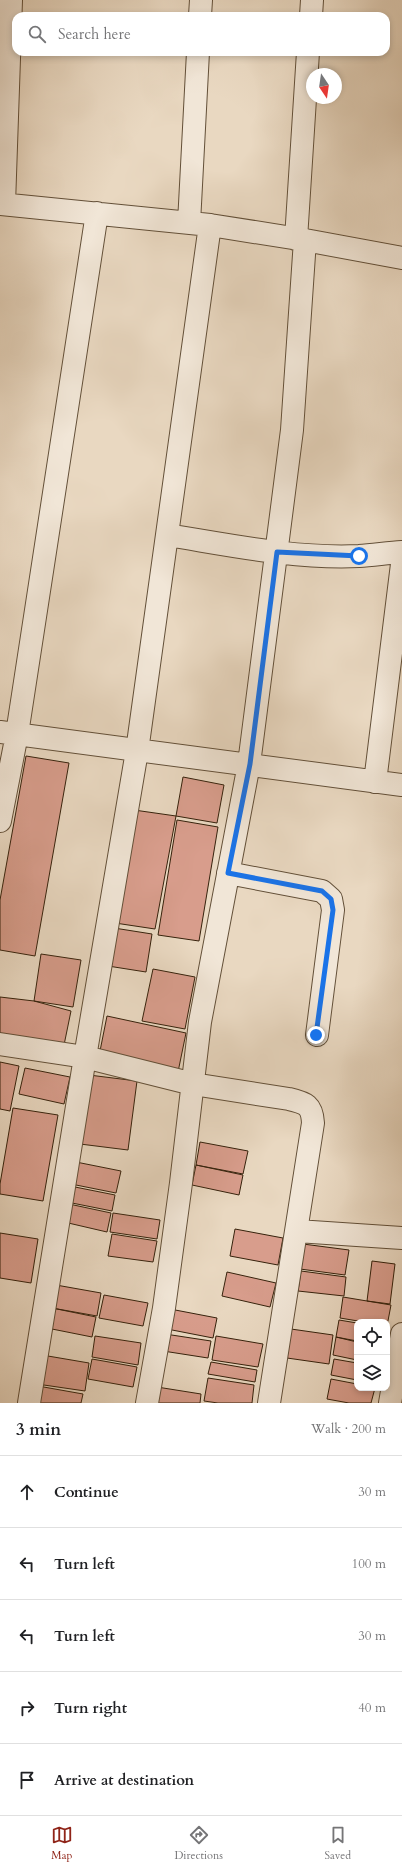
<!DOCTYPE html>
<html lang="en">
<head>
<meta charset="utf-8">
<style>
	:root { --surface:#fff; --page:#f2f2f2; --text:#202124; --muted:#757577; --line:#e0e0e0; --accent:#8f2418 }
	body { margin:0; font-family:Cardo,serif; background:var(--page); color:var(--text) }
	.controls { position:absolute; right:12px; bottom:12px; display:grid; overflow:hidden; border-radius:8px; box-shadow:0 2px 6px #0003 }
	.controls button { width:36px; height:36px; display:grid; place-items:center; padding:0; border:0; border-bottom:1px solid var(--line); background:var(--surface); color:var(--text); font:20px sans-serif }
	.compass { position:absolute; left:306px; top:68px; width:36px; height:36px; border-radius:50%; background:var(--surface); box-shadow:0 2px 6px #0003; rotate:167deg }
	.stop { position:absolute; width:12px; height:12px; margin:-9px; border:3px solid #1a73e8; border-radius:50%; background:#fff }
	.stop.end { background:#1a73e8; border-color:#fff; box-shadow:0 1px 4px #0008 }
	.list { margin:0; padding:0; list-style:none }
	h2 { display:flex; justify-content:space-between; align-items:center; height:52px; margin:0; padding:0 16px; font-size:17px }
	h2 small { font-size:13px; font-weight:400; color:var(--muted) }
	.list li { display:grid; grid-template-columns:26px 1fr auto; gap:12px; align-items:center; box-sizing:border-box; height:72px; padding:0 16px; border-top:1px solid var(--line) }
	.list b { display:block; font-size:15px; white-space:nowrap }
	.list em { font-size:13px; font-style:normal; color:var(--muted) }
	.icon { flex:none; width:22px; height:22px; fill:none; stroke:currentColor; stroke-width:2; stroke-linecap:round; stroke-linejoin:round }
	.map { position:relative; flex:none; width:402px; height:1403px; overflow:hidden }
	.search { position:absolute; background:var(--surface); box-shadow:0 2px 6px #0003; left:12px; right:12px; top:12px; height:44px; display:flex; align-items:center; gap:10px; box-sizing:border-box; padding:0 14px; border-radius:12px; color:var(--muted); font-size:15px }
	.sheet { height:412px; background:var(--surface) }
	nav { display:flex; justify-content:space-around; align-items:center; box-sizing:border-box; height:56px; border-top:1px solid var(--line); background:var(--surface); font-size:11px; color:var(--muted) }
	nav a { display:grid; justify-items:center; gap:2px }
	nav .on { color:var(--accent) }
	.map>svg:first-child { display:block }
	.building { fill:#d89d8c; stroke:#36220c }
	.lines { fill:none; stroke-linecap:round; stroke-linejoin:round }
	.minor-casing { stroke:#635039; stroke-width:24 }
	.minor { stroke:#f1e6d7; stroke-width:22 }
	.route { stroke:#1a73e8; stroke-width:5 }
</style>
</head>
<body>
<div class="map">
<svg width="402" height="1403" viewBox="0 0 402 1403">
	<rect width="100%" height="100%" fill="#e9d8c1"/>
	<filter id="stains"><feTurbulence type="fractalNoise" baseFrequency=".005" numOctaves="4"/><feColorMatrix values="0 0 0 0 .2 0 0 0 0 .09 0 0 0 0 .02 0 0 0 .5 -.17"/></filter>
	<radialGradient id="worn" r=".72"><stop offset=".6" stop-color="#630" stop-opacity="0"/><stop offset="1" stop-color="#630" stop-opacity=".3"/></radialGradient>
	<path class="building" d="M26,756l43,7 -34,193 -35,-6v-50z
		M183,777l41,8 -7,38 -41,-7z
		M134,810l42,6 -21,113 -40,-6z
		M177,820l41,7 -19,114 -41,-6z
		M114,928l38,6 -6,38 -38,-6z
		M41,954l40,6 -8,47 -39,-6z
		M153,969l42,8 -10,52 -43,-8z
		M0,997l34,4 37,10 -8,39 -63,-11z
		M107,1016l79,17 -8,39 -79,-16z
		M0,1062l19,4 -9,45 -10,-2z
		M25,1068l45,9 -6,27 -45,-10z
		M89,1075l48,6 -9,69 -48,-6z
		M13,1108l45,7 -15,86 -43,-7v-10z
		M200,1142l48,9 -5,23 -47,-9z
		M76,1162l45,9 -5,22 -45,-9z
		M196,1165l47,10 -4,20 -47,-10z
		M75,1187l40,8 -3,16 -40,-8z
		M69,1204l42,9 -4,19 -43,-10z
		M113,1213l47,7 -3,19 -47,-7z
		M235,1229l48,9 -5,27 -48,-9z
		M0,1233l38,6 -7,44 -31,-5z
		M112,1234l45,7 -4,21 -45,-6z
		M303,1244l46,6 -4,25 -45,-6z
		M372,1261l23,3 -5,40 -23,-3z
		M301,1271l45,6 -2,19 -46,-5z
		M227,1272l49,11 -6,24 -48,-11z
		M56,1285l45,8 -4,23 -45,-8z
		M104,1295l44,8 -5,23 -44,-8z
		M343,1297l48,8 -4,21v-4h-23l-24,-4z
		M52,1308l44,9 -4,20 -45,-9z
		M170,1309l47,9 -4,20 -46,-9z
		M339,1320l18,3v18l-21,-4z
		M291,1329l42,6 -4,29 -42,-6z
		M165,1334l46,7 -3,17 -45,-7z
		M95,1336l46,7 -3,22 -46,-8z
		M216,1336l47,8 -5,23 -46,-7z
		M336,1337l21,5v18l-24,-5z
		M42,1355l47,8 -4,28 -48,-7z
		M92,1359l45,8 -4,20 -45,-8z
		M334,1359l23,4v17l-26,-5z
		M211,1362l46,8 -2,12 -47,-8z
		M208,1378l46,7 -2,18h-34l-14,-2z
		M331,1379l26,5v4h18l-4,15h-22l-22,-4z
		M38,1386l45,8 -2,9h-46z
		M157,1387l44,7 -1,9h-45z"/>
	<g class="lines">
		<defs>
			<path id="minor" d="M200,16l1,-16
				M311,16l1,-16
				M0,204l210,21 95,15 97,18
				M4,204l7,-204
				M189,223l9,-171
				M296,239l12,-187
				M167,535c63,10 128,24 192,21 14,-1 29,-3 43,-4
				M0,732l402,53
				M375,782l27,-218
				M0,821l17,-87 80,-521
				M228,873l94,18 9,8 2,11 -16,125
				M0,1044l85,13 108,27 96,15c17,4 23,6 24,24l-44,280
				M297,1231l105,7
				M29,1403l56,-346 52,-306 73,-526
				M147,1403l17,-95 17,-125 19,-161 49,-258 43,-334 13,-190
				M390,1403l12,-69"/>
		</defs>
		<use href="#minor" class="minor-casing"/>
		<use href="#minor" class="minor"/>
	</g>
	<g class="lines">
		<path class="route" d="M316,1035l17,-125 -2,-11 -9,-8 -94,-18 22,-109 27,-212 82,4"/>
	</g>
	<rect width="100%" height="100%" filter="url(#stains)"/>
	<rect width="100%" height="100%" fill="url(#worn)"/>
</svg>
<div class="controls">
<button><svg class="icon" aria-label="locate" viewBox="0 0 24 24"><circle cx="12" cy="12" r="6"/><path d="M12 2v4M12 18v4M2 12h4M18 12h4"/></svg></button>
<button><svg class="icon" aria-label="layers" viewBox="0 0 24 24"><path d="M12 4l9 5-9 5-9-5zM3 14l9 5 9-5"/></svg></button>
</div>
<svg class="compass" viewBox="-18 -18 36 36"><path d="M0-13l5 13h-10z" fill="#e53935"/><path d="M0 13l5-13h-10z" fill="#757577"/></svg>
<div class="stop" style="left:359px;top:556px"></div>
<div class="stop end" style="left:316px;top:1035px"></div>
<div class="search"><svg class="icon" aria-label="search" viewBox="0 0 24 24"><circle cx="10" cy="10" r="6"/><path d="M15 15l6 6"/></svg>Search here</div>
</div>
<section class="sheet">
<h2>3 min<small>Walk · 200 m</small></h2>
<ul class="list">
<li><svg class="icon" aria-label="ahead" viewBox="0 0 24 24"><path d="M12 20V5M6 11l6-6 6 6"/></svg><div><b>Continue</b></div><em>30 m</em></li>
<li><svg class="icon" aria-label="left" viewBox="0 0 24 24"><path d="M17 20v-9H6M10 6l-5 5 5 5"/></svg><div><b>Turn left</b></div><em>100 m</em></li>
<li><svg class="icon" aria-label="left" viewBox="0 0 24 24"><path d="M17 20v-9H6M10 6l-5 5 5 5"/></svg><div><b>Turn left</b></div><em>30 m</em></li>
<li><svg class="icon" aria-label="right" viewBox="0 0 24 24"><path d="M7 20v-9h11M14 6l5 5-5 5"/></svg><div><b>Turn right</b></div><em>40 m</em></li>
<li><svg class="icon" aria-label="arrive" viewBox="0 0 24 24"><path d="M6 21V4h12l-3 4 3 4H6"/></svg><div><b>Arrive at destination</b></div></li>
</ul>
</section>
<nav>
<a class="on"><svg class="icon" aria-label="map" viewBox="0 0 24 24"><path d="M3 6l6-2 6 2 6-2v14l-6 2-6-2-6 2zM9 4v14M15 6v14"/></svg>Map</a>
<a><svg class="icon" aria-label="directions" viewBox="0 0 24 24"><path d="M12 3l9 9-9 9-9-9zM9 14v-3h6M13 9l2 2-2 2"/></svg>Directions</a>
<a><svg class="icon" aria-label="saved" viewBox="0 0 24 24"><path d="M7 4h10v16l-5-4-5 4z"/></svg>Saved</a>
</nav>
</body>
</html>
